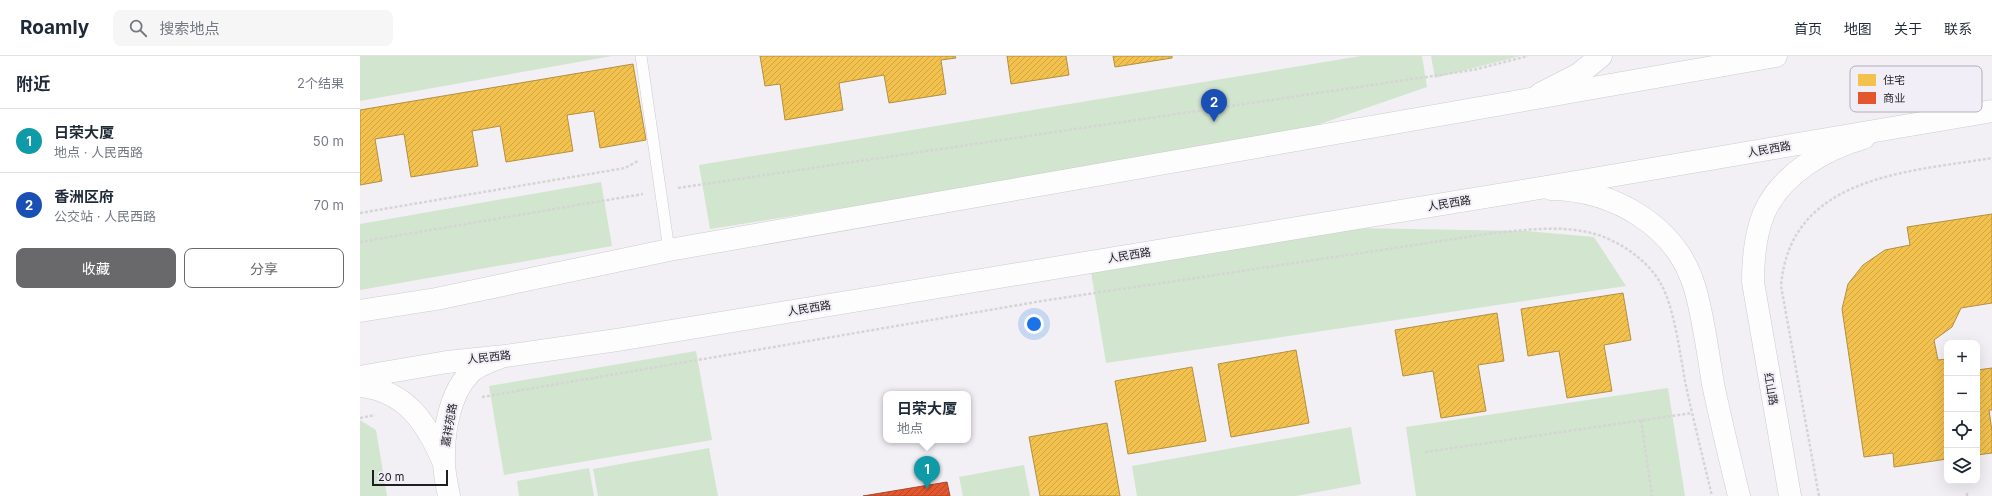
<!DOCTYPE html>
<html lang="zh">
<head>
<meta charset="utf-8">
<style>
	:root { --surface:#fff; --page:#f6f6f7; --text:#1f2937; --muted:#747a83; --line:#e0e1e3; --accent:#69686b }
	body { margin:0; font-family:Inter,"Noto Sans SC",sans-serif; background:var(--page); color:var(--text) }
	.controls { position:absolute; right:12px; bottom:12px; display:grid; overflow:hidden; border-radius:8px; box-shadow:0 4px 16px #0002 }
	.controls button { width:36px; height:36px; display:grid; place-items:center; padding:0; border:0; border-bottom:1px solid var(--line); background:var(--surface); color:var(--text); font:20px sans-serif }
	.scale { position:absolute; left:12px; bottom:10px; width:76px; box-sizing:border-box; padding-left:4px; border:2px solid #1f1e21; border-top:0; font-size:11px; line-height:14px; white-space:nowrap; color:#1f1e21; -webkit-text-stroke:3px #f1eef7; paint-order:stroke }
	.you { position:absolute; left:674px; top:268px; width:14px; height:14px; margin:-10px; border:3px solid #fff; border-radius:50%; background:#1a73e8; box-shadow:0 0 0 6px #1a73e833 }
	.badge { display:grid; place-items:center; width:26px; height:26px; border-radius:50%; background:var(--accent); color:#fff; font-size:13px; font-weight:700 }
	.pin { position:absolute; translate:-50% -33px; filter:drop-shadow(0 1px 2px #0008) }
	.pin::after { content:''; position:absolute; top:21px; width:14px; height:12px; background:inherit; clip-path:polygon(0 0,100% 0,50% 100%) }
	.popup { position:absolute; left:523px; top:335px; width:88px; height:52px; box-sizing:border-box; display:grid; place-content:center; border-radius:8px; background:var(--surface); filter:drop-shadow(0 1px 3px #0005); font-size:13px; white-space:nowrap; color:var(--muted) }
	.popup b { font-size:15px; color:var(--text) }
	.popup::after { content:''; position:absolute; left:50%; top:100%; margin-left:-8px; border:8px solid transparent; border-top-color:var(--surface) }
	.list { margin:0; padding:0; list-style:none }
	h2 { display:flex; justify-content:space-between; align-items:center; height:52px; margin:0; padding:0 16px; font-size:17px }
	h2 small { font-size:13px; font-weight:400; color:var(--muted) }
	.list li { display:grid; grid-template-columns:26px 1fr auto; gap:12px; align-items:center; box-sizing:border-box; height:64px; padding:0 16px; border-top:1px solid var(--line) }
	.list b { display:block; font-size:15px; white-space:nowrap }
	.list p { margin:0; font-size:13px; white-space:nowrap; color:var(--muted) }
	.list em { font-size:13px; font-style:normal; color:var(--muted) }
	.actions { display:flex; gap:8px; padding:12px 16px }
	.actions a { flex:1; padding:9px 0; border:1px solid var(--accent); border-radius:8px; text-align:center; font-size:14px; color:var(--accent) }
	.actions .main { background:var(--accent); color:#fff }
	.icon { flex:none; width:22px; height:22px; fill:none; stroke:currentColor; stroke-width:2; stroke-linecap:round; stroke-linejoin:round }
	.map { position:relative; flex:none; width:1632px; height:440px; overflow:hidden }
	header { display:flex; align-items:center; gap:24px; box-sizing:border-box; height:56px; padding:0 20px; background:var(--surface); border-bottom:1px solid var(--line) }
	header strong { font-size:19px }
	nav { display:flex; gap:22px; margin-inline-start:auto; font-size:14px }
	.search { width:280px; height:36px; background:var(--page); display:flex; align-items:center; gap:10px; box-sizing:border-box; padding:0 14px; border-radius:8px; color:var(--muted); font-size:15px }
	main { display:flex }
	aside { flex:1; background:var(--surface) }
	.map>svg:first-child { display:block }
	.grass { fill:#d2e5cf }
	.homes { fill:url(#homes-hatch); stroke:#b39040 }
	.shops { fill:url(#shops-hatch); stroke:#a9462a }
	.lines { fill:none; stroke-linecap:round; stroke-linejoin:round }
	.lane-casing { stroke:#cccbce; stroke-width:12 }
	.street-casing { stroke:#cccbce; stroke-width:23 }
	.secondary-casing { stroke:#cccbce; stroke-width:23 }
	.primary-casing { stroke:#cccbce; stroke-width:23 }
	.path { stroke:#d5d5d6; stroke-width:2.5; stroke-dasharray:3 2; stroke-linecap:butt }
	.lane { stroke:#fdfdfe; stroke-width:11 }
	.street { stroke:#fdfdfe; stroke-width:22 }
	.secondary { stroke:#fdfdfe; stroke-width:22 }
	.primary { stroke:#fdfdfe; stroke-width:22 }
	.labels { text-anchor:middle; stroke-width:4; stroke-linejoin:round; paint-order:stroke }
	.street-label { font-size:11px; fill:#1f1e21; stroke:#f1eef7 }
	.key { fill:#f1eef7; stroke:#b2b0b7; stroke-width:1 }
	.key-label { font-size:11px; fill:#1f1e21 }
</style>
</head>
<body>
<header>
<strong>Roamly</strong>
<div class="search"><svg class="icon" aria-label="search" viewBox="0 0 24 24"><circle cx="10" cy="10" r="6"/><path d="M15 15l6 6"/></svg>搜索地点</div>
<nav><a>首页</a><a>地图</a><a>关于</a><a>联系</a></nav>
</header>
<main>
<aside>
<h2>附近<small>2个结果</small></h2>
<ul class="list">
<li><span class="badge" style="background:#0f9aa8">1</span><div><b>日荣大厦</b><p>地点 · 人民西路</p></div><em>50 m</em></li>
<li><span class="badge" style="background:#1a4fb4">2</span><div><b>香洲区府</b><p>公交站 · 人民西路</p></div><em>70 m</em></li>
</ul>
<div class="actions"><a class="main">收藏</a><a>分享</a></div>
</aside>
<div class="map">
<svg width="1632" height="440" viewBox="0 0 1632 440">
	<defs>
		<pattern id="homes-hatch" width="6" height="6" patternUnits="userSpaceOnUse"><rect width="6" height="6" fill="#f2c14e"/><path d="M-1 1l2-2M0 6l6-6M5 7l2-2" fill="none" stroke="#cfa544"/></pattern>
		<pattern id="shops-hatch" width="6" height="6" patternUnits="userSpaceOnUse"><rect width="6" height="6" fill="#e4572e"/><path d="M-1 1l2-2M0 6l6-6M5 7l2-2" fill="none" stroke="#b84727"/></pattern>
	</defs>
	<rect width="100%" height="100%" fill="#f2f0f5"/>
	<path class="grass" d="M0,0h252l-252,45z
		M1001,0h61l5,31 -156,54 -561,88 -11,-64z
		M1071,0h89l-85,22z
		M241,126l11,64 -252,44v-66z
		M993,172l173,3 68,6 32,49 -520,77 -17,-103z
		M336,295l16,89 -208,35 -15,-89z
		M1308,332l17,108h-269l-10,-69z
		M0,364l16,10 11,66h-27z
		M991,371l10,57 -65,12h-159l-5,-30z
		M349,392l9,48h-120l-5,-27z
		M664,409l6,31h-67l-4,-19z
		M229,412l5,28h-75l-2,-15z"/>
	<path class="homes" d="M400,0h195l1,2 -15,2 5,34 -57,9 -5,-28 -45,8 4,27 -58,10 -5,-36 -15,2z
		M647,0h59l3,19 -58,9z
		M753,0h59v2l-57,9z
		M273,8l13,76 -46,8 -6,-37 -27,4 6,36 -67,11 -6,-36 -28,5 6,35 -67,11 -7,-43 -29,5 7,42 -22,4v-75z
		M1632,158v89l-31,5 -9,19 -18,13 4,20 9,-1v100l-53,8 -1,-14 -29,4 -22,-148 6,-25 15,-19 22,-15 25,-5 -3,-18z
		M1263,237l8,47 -27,5 8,46 -45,7 -8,-47 -31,5 -7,-47z
		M1137,257l7,48 -26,4 8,46 -45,7 -8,-47 -30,5 -8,-46z
		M936,294l13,73 -78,14 -13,-73z
		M832,311l14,74 -78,13 -13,-73z
		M1632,312v42h-3l3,21v22l-15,2v-85z
		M747,367l13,73h-80l-11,-59z"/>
	<path class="shops" d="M587,426l3,14h-87z"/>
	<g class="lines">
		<defs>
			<path id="lane" d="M281,0l28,194"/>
			<path id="street" d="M0,330c46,5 66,36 83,75
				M89,440c-2,-11 -5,-23 -5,-34 -1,-28 5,-67 25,-88 8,-9 21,-12 32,-17"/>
			<path id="secondary" d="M1180,38l39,-20 22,-18
				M1191,133c64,1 128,38 145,103 8,30 12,61 17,92 8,38 17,75 26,112
				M1430,440l-37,-214c0,-23 2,-47 11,-69 18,-40 61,-64 100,-75"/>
			<path id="primary" d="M0,255l76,-12 233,-49 1107,-194
				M0,321l87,-15 58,-6 112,-16 923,-152 452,-77"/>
		</defs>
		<use href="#lane" class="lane-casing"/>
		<use href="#street" class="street-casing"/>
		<use href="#secondary" class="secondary-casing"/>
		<use href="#primary" class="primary-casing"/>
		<path class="path" d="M318,132l795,-118 55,-14
			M0,157l265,-45 13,-7
			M0,186l283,-48
			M122,341l560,-96 452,-68c32,-3 66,-8 97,0 26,6 57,27 70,51 13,23 19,69 24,97 8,38 18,77 27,115
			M0,362l15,-3
			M1281,364l11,76
			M1065,396l267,-39
			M1607,437v3
			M1459,440l-38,-210c9,-110 126,-114 211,-128"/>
		<use href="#lane" class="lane"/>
		<use href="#street" class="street"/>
		<use href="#secondary" class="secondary"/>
		<use href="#primary" class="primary"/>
	</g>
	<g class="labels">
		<g class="street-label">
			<text transform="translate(1409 93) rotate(-10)" y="4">人民西路</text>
			<text transform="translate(1089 147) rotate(-9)" y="4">人民西路</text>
			<text transform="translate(769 199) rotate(-9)" y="4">人民西路</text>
			<text transform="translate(449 252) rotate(-9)" y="4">人民西路</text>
			<text transform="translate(129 301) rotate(-6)" y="4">人民西路</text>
			<text transform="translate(1411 333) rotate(80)" y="4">红山路</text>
			<text transform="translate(89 369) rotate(-80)" y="4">嘉祥苑路</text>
		</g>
	</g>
	<rect x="1490" y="10" width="132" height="46" rx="6" class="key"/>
	<rect x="1498" y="18" width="18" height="12" fill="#f2c14e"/>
	<rect x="1498" y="36" width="18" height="12" fill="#e4572e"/>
	<g class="key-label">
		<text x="1523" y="28">住宅</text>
		<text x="1523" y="46">商业</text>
	</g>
</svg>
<div class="controls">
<button>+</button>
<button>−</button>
<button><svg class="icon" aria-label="locate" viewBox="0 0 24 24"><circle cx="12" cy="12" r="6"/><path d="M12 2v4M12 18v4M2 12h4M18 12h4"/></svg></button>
<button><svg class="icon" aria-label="layers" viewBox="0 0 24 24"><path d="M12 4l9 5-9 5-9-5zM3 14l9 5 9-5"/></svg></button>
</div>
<div class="scale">20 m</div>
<div class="you"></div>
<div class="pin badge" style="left:567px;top:433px;background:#0f9aa8">1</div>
<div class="popup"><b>日荣大厦</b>地点</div>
<div class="pin badge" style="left:854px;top:66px;background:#1a4fb4">2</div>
</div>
</main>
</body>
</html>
